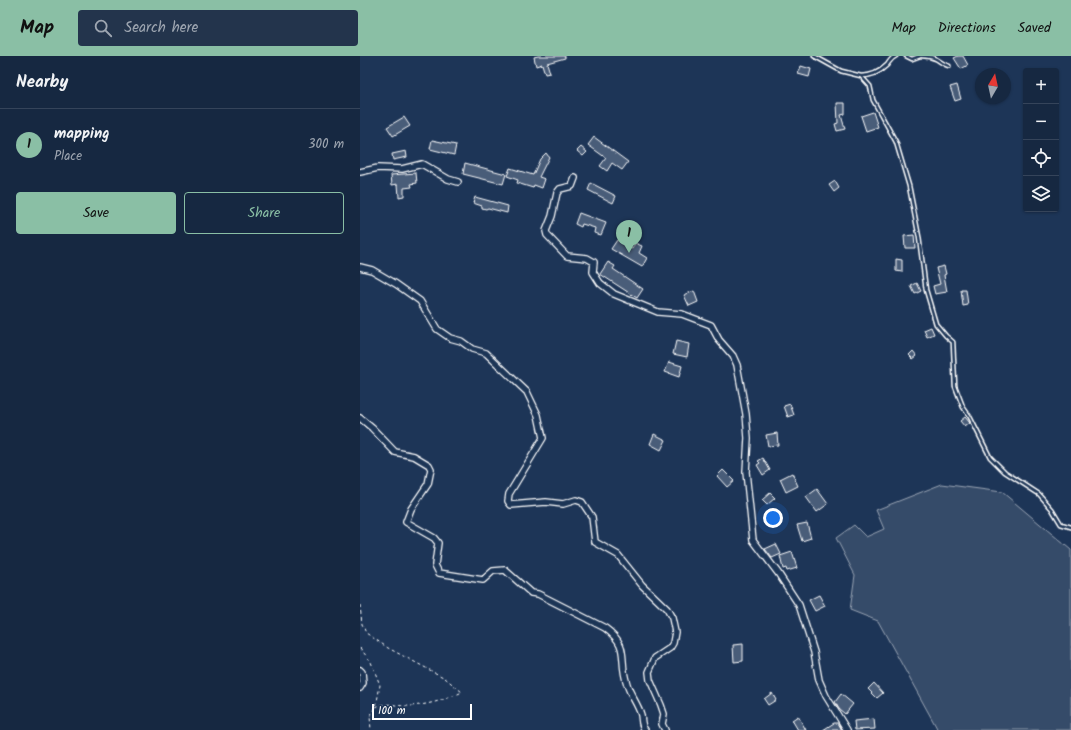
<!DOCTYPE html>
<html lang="en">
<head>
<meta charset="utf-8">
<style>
	:root { --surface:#162841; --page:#23344c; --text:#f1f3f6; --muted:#9ea6b1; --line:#35445a; --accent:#8abfa5 }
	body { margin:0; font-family:Kalam,sans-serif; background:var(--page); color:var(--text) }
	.controls { position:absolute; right:12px; top:12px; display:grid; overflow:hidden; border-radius:4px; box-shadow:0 1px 3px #0004 }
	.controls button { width:36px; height:36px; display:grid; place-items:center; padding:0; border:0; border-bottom:1px solid var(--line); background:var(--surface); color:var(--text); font:20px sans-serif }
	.compass { position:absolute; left:615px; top:12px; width:36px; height:36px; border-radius:50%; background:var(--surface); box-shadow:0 1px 3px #0004; rotate:9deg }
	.scale { position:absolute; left:12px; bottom:10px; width:100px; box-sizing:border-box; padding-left:4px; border:2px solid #fff; border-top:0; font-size:11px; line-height:14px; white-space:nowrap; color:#fff; -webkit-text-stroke:3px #1d3557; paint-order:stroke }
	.you { position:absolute; left:413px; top:462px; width:14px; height:14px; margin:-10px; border:3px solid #fff; border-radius:50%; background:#1a73e8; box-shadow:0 0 0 6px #1a73e833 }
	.badge { display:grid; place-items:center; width:26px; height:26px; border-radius:50%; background:var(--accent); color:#111; font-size:13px; font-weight:700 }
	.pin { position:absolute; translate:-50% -33px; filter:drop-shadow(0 1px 2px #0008) }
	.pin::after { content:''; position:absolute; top:21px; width:14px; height:12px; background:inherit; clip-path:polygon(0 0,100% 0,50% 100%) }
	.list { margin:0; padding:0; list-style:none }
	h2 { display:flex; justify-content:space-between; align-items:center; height:52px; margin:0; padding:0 16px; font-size:17px }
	h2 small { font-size:13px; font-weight:400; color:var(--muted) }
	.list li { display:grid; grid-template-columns:26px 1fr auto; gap:12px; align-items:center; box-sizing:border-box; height:72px; padding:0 16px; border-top:1px solid var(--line) }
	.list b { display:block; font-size:15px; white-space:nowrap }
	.list p { margin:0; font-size:13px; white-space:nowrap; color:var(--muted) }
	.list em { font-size:13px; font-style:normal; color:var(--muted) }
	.actions { display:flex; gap:8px; padding:12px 16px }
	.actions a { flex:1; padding:9px 0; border:1px solid var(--accent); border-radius:4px; text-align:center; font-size:14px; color:var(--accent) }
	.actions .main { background:var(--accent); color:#111 }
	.icon { flex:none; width:22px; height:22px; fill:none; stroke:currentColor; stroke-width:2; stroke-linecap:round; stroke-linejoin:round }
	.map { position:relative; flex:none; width:711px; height:674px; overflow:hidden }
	header { display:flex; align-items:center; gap:24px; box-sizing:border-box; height:56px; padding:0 20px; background:var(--accent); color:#111 }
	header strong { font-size:19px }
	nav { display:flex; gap:22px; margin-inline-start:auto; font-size:14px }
	.search { width:280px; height:36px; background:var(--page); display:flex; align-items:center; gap:10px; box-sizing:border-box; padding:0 14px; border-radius:4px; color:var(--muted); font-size:15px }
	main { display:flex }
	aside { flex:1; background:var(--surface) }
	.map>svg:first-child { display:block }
	.green { fill:#364b69; stroke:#9aa5b4 }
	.building { fill:#4a5d79; stroke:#fff }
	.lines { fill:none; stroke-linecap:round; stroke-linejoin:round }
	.lane-casing { stroke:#fff; stroke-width:5.5 }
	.street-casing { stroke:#fff; stroke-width:8 }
	.path { stroke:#fff; stroke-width:1; stroke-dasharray:3 3; stroke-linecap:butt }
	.lane { stroke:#1d3557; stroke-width:2.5 }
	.street { stroke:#1d3557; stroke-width:5.5 }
</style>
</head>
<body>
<header>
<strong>Map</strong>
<div class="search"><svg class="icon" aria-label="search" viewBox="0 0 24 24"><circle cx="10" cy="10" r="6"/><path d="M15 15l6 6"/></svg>Search here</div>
<nav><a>Map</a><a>Directions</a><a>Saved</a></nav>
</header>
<main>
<aside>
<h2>Nearby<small></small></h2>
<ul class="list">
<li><span class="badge">1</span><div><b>mapping</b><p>Place</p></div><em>300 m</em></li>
</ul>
<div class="actions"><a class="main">Save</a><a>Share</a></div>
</aside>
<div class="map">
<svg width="711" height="674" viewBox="0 0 711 674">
	<rect width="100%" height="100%" fill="#1d3557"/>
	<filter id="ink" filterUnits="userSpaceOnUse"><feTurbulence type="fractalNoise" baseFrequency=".025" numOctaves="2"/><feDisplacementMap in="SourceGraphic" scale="8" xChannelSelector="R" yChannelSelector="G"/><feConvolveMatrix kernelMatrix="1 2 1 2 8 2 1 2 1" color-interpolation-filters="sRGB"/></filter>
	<g filter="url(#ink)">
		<path class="green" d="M582,428l60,8 69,58v180h-133l-60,-109 -28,-11 5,-35 -19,-37 18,-13 12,12 18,-8 -8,-19z"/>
		<path class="building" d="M178,0h27v2l-18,5 3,10 -5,1 -3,-10 -6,2 -2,-9z
			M598,0h5l5,9 -7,4 -7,-11z
			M441,10l10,3 -2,8 -11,-3z
			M597,29l4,14 -6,2 -5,-14z
			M477,47h8v11l-4,1 4,14 -8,2 -2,-7 3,-1z
			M513,56l5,15 -12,4 -5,-15z
			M44,61l6,9 -17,10 -6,-9z
			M234,81l34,25 -6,8 -10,-7 -5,8 -7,-5 6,-8 -18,-13z
			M72,84l24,5 -2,10 -24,-6z
			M221,91l6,5 -4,4 -6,-5z
			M46,95l1,6 -14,3 -1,-6z
			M186,97l3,4 -10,20 6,2 -3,9 -8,-3 -1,3 -16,-5 1,-3 -11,-4 3,-8 23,7 7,-16z
			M105,107l41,11 -3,10 -40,-10z
			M56,117l1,10 -6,1 1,3 -8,1v8l-5,1 -1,-13 -6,1 -1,-10z
			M475,125l4,7 -5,4 -5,-7z
			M231,127l25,13 -3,7 -25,-13z
			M115,141l33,9 -1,7 -19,-5 -2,1 -4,-1v-2l-9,-3z
			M219,157l27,10 -5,12 -7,-2 1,-5 -13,-4 -1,3 -6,-3z
			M554,179l1,13h-10l-1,-12z
			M257,184l15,9 3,-6 7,3 -3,7 8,5 -5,9 -31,-18z
			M536,203l6,1v12l-6,-1z
			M248,206l7,4 -2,3 30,20 -6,9 -37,-24z
			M584,210l2,8 -2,1 3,17 -12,2 -2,-8 7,-2 -4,-16z
			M557,227l4,8 -6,3 -4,-8z
			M601,234h5l2,15 -5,1z
			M334,235l4,11 -9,4 -5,-11z
			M571,271l3,7 -7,3 -3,-7z
			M316,285l13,3 -2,13 -14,-3z
			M553,295l4,5 -4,3 -4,-4z
			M309,306l13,4 -3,11 -14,-5z
			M430,348l4,11 -6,2 -4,-11z
			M605,361l5,6 -5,4 -5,-6z
			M417,377l1,12 -10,1 -2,-11z
			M294,378l12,6 -5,10 -11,-6z
			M403,402l7,12 -7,5 -6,-10 3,-2 -2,-2z
			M363,414l11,11 -7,6 -10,-11z
			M432,417l6,13 -12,6 -6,-13z
			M457,433l11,15 -11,8 -11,-15z
			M410,437l5,5 -8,7 -5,-5z
			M447,467l4,15 -9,3 -5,-16z
			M416,488l5,10 -9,4 -7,-9z
			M432,496l5,16 -10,3 -1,-3 -3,1 -3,-13z
			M459,539l6,11 -10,5 -6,-11z
			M383,588v17l-9,1 -1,-17z
			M514,627l9,10 -6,5 -9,-9z
			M412,637l4,7 -8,5 -4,-6z
			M481,638l12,10 -8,10 -6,-5 -4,-7z
			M438,660l8,14h-8l-6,-10z
			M514,663l1,10 -20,1 -1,-9z
			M474,667h4l4,7h-19z"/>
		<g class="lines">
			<defs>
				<path id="lane" d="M454,0l27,15 20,5 9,10 3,14 23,42 13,44 10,51 7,53 10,34 10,12 7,6 2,44 8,21 7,10 20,40 15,15 34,22 13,15 9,15 10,3
					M546,0l6,3 8,-3
					M562,0c5,0 10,1 14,3 5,3 8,6 13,7
					M501,20c10,0 19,-4 26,-11 3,-4 4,-7 9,-9"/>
				<path id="street" d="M0,116l18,-4 24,1 20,-5 26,15 10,3
					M215,122l-3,8 -12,3 -3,4 -5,23 -6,15 1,4 20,21 20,2 7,4 -1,10 7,11 14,11 44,18 24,2 29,11 8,15 14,16 4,9 9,49 2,24 -2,34 7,68 25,33 21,32 15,47 5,28 7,16 21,34
					M0,211l12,3 24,14 24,17 17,28 13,9 11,3 11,8 14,4 41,39 11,23 5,23 -34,56 -1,7 3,4 35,-3 17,2 13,-4 6,2 10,15 3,25 23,13 24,30 25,24 5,9 3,14 -2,11 -3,5 -15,10 -6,14 1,8 11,25 3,9 -2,10 3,6
					M0,362l12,10 23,24 19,4 15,9 2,4 -3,15 -17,25 -5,13 28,16 4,5 -3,22 4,8 44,7 10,-9 12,-1 26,23 7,1 67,34c26,19 13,30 22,56 3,11 11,20 14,31 1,6 0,10 4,15
					M0,614l2,2 1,11 -3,5"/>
			</defs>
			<use href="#lane" class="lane-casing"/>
			<use href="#street" class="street-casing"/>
			<path class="path" d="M0,549l2,19 4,9 22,15 57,30 17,14c-16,8 -35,13 -52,14 -12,1 -23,-5 -34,1
				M0,592l11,14 9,23 -4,22 -6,9 1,14"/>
			<use href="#lane" class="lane"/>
			<use href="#street" class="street"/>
		</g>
	</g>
</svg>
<div class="controls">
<button>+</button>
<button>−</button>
<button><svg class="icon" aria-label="locate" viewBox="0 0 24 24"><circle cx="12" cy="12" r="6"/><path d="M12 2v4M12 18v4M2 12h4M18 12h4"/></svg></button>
<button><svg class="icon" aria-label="layers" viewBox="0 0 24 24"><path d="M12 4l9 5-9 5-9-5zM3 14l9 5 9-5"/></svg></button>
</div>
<svg class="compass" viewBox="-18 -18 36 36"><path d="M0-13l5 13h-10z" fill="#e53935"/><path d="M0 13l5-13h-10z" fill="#9ea6b1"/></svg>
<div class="scale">100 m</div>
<div class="you"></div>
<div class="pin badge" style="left:269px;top:197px">1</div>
</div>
</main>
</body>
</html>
